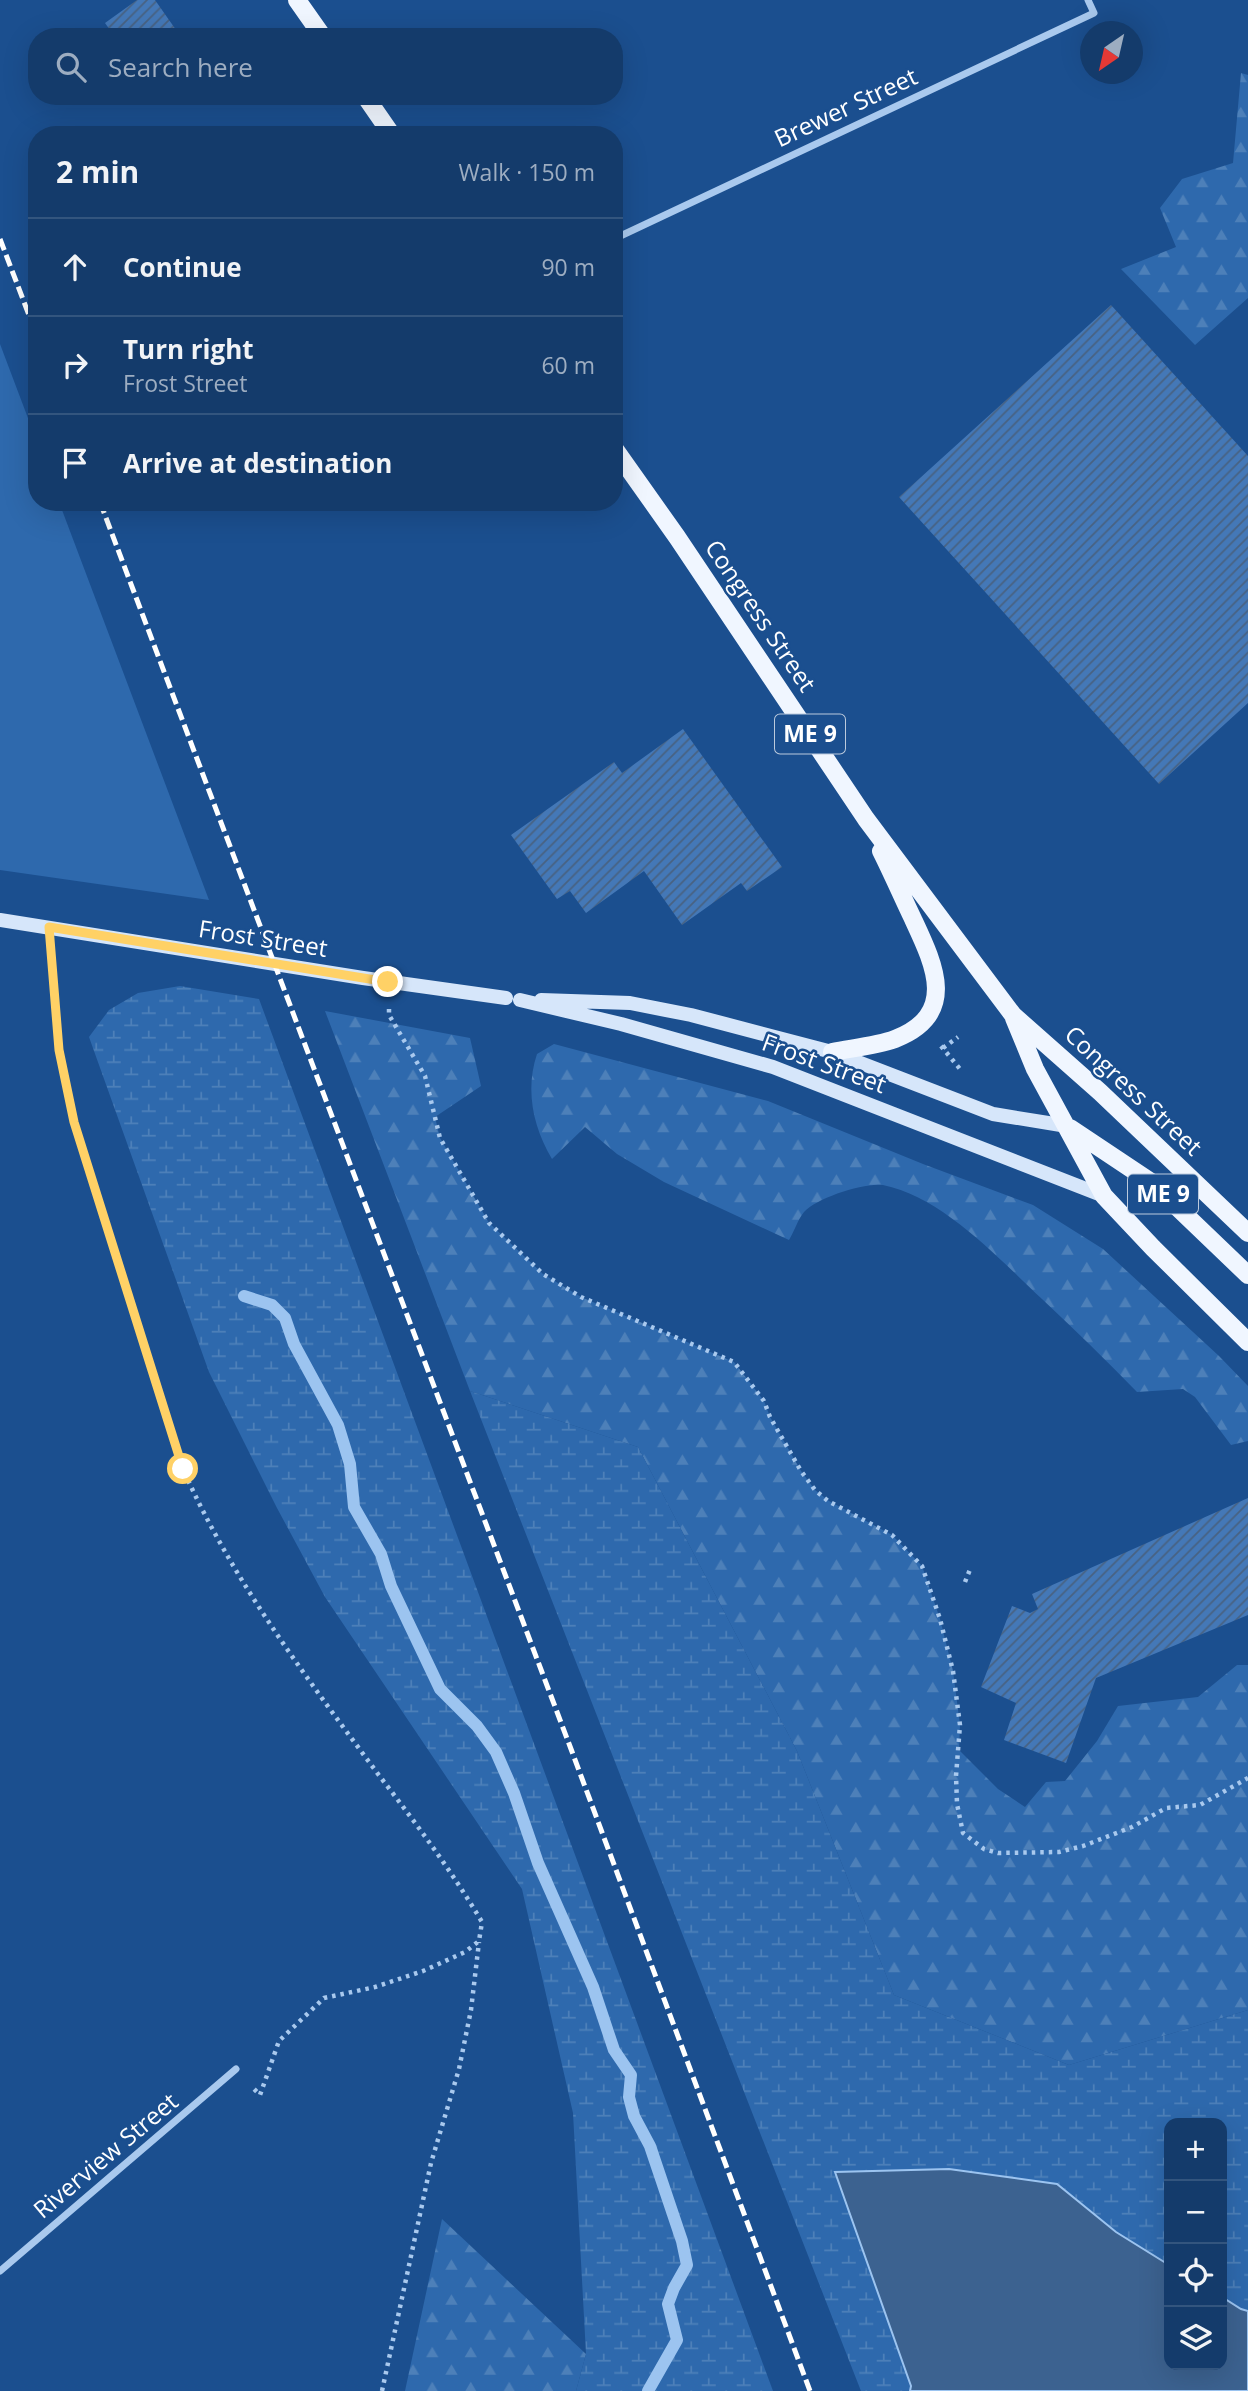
<!DOCTYPE html>
<html lang="en">
<head>
<meta charset="utf-8">
<style>
	:root { --surface:#143b6b; --page:#1d4271; --text:#f1f3f6; --muted:#9dadc1; --line:#33557e }
	body { margin:0; font-family:"Open Sans",sans-serif; background:var(--page); color:var(--text) }
	.controls { position:absolute; right:21px; bottom:21px; display:grid; overflow:hidden; border-radius:14px; box-shadow:0 7px 28px #0002 }
	.controls button { width:63px; height:63px; display:grid; place-items:center; padding:0; border:0; border-bottom:2px solid var(--line); background:var(--surface); color:var(--text); font:35px sans-serif }
	.compass { position:absolute; left:1080px; top:21px; width:63px; height:63px; border-radius:50%; background:var(--surface); box-shadow:0 7px 28px #0002; rotate:214deg }
	.stop { position:absolute; width:21px; height:21px; margin:-16px; border:5px solid #ffd166; border-radius:50%; background:#fff }
	.stop.end { background:#ffd166; border-color:#fff; box-shadow:0 2px 7px #0008 }
	.list { margin:0; padding:0; list-style:none }
	h2 { display:flex; justify-content:space-between; align-items:center; height:91px; margin:0; padding:0 28px; font-size:30px }
	h2 small { font-size:23px; font-weight:400; color:var(--muted) }
	.list li { display:grid; grid-template-columns:46px 1fr auto; gap:21px; align-items:center; box-sizing:border-box; height:98px; padding:0 28px; border-top:2px solid var(--line) }
	.list b { display:block; font-size:26px; white-space:nowrap }
	.list p { margin:0; font-size:23px; white-space:nowrap; color:var(--muted) }
	.list em { font-size:23px; font-style:normal; color:var(--muted) }
	.icon { flex:none; width:38px; height:38px; fill:none; stroke:currentColor; stroke-width:2; stroke-linecap:round; stroke-linejoin:round }
	.map { position:relative; flex:none; width:1248px; height:2391px; overflow:hidden }
	.search { position:absolute; background:var(--surface); box-shadow:0 7px 28px #0002; left:28px; top:28px; width:595px; height:77px; display:flex; align-items:center; gap:18px; box-sizing:border-box; padding:0 24px; border-radius:28px; color:var(--muted); font-size:26px }
	.panel { position:absolute; background:var(--surface); box-shadow:0 7px 28px #0002; left:28px; top:126px; width:595px; height:385px; border-radius:28px }
	.map>svg:first-child { display:block }
	.grass { fill:#2e69ad }
	.forest { fill:url(#forest-firs) }
	.wetland { fill:url(#wetland-marsh); fill-rule:evenodd }
	.water { fill:#3c6290; stroke:#9cc4f0; stroke-width:2 }
	.lines { fill:none; stroke-linecap:round; stroke-linejoin:round }
	.stream { stroke:#9cc4f0; stroke-width:12 }
	.building { fill:url(#building-hatch) }
	.path { stroke:#a9c9ee; stroke-width:4.5; stroke-dasharray:3.5 5; stroke-linecap:butt }
	.street { stroke:#a9c9ee; stroke-width:7 }
	.secondary { stroke:#d6e6fa; stroke-width:14 }
	.primary { stroke:#f0f6ff; stroke-width:18 }
	.rail { stroke:#fff; stroke-width:5; stroke-dasharray:12 5; stroke-linecap:butt }
	.route { stroke:#ffd166; stroke-width:9 }
	.labels { text-anchor:middle; stroke-width:5; stroke-linejoin:round; paint-order:stroke }
	.shield { fill:#1b4f8f; stroke:#bbcadd; stroke-width:2 }
	.shield-label { font-size:23px; font-weight:bold; fill:#fff }
	.street-label { font-size:24px; fill:#fff; stroke:#1b4f8f }
</style>
</head>
<body>
<div class="map">
<svg width="1248" height="2391" viewBox="0 0 1248 2391">
	<defs>
		<pattern id="forest-firs" width="22" height="20" patternUnits="userSpaceOnUse" patternTransform="scale(1.75)"><rect width="22" height="20" fill="#2e69ad"/><path d="M5 1l3.5 6h-7zM16 11l3.5 6h-7z" fill="#4d80b9"/></pattern>
		<pattern id="wetland-marsh" width="20" height="14" patternUnits="userSpaceOnUse" patternTransform="scale(1.75)"><rect width="20" height="14" fill="#2e69ad"/><path d="M1 5h8M5 5V1M11 12h8M15 12V8" fill="none" stroke="#4d80b9"/></pattern>
		<pattern id="building-hatch" width="6" height="6" patternUnits="userSpaceOnUse" patternTransform="scale(1.75)"><rect width="6" height="6" fill="#4478b7"/><path d="M-1 1l2-2M0 6l6-6M5 7l2-2" fill="none" stroke="#486282"/></pattern>
	</defs>
	<rect width="100%" height="100%" fill="#1b4f8f"/>
	<path class="grass" d="M0,344l37,98v60h22l150,398 -209,-30z"/>
	<path class="forest" d="M1241,73l7,2v223l-53,47 -74,-76 55,-22 -16,-39 22,-29 51,-16z
		M325,1011l145,27 11,48 -46,31 5,21 49,85 54,51 38,23 153,65 30,39 6,16 31,54 14,19 14,11 63,34 30,31 18,53 13,52 7,54 -1,25 39,39 27,18 21,-25 19,-1 32,-40 21,-35 80,-9 39,-32h11v345l-179,55 -175,-70 -97,-244 -159,-304 -168,-56z
		M554,1044l214,57 155,63 110,41 70,44 116,107 29,30v55l-17,4 -36,-48 -12,-8 -46,3c-31,-32 -63,-63 -95,-93 -43,-40 -99,-102 -159,-114 -18,-3 -67,13 -79,27 -6,7 -10,20 -15,28l-125,-58 -47,-28 -32,-27 -33,32c-19,-32 -27,-69 -15,-105z
		M442,2219l144,135 -10,37h-171z"/>
	<path class="wetland" d="M180,986l79,13 514,1392h-197l10,-37 -13,-241 -51,-224 -197,-292 -48,-89 -68,-136 -120,-335 20,-27 29,-17z
		M470,1391l168,56 159,304 97,244 175,70 179,-55v381h-387zM1169,2123h53v242h-53z"/>
	<path class="water" d="M949,2169l108,15 59,48 53,33v100h53v-68l19,12 7,2v80h-338l1,-5 -76,-214z"/>
	<g class="lines">
		<path class="stream" d="M244,1296l28,9 13,13 9,26 44,81 12,39 4,43 27,47 10,32 49,103 37,37 19,26 18,41 24,70 55,124 21,63 17,25 -2,22 5,19 16,30 32,95 5,24 -13,23 -6,16 9,36 -29,51"/>
	</g>
	<path class="building" d="M137,0h18l26,37h-66l-10,-14z
		M1111,305l137,151v247l-89,81 -260,-287z
		M683,729l99,138 -35,24 -6,-8 -59,42 -38,-54 -58,42 -16,-22 -13,8 -46,-64 103,-73 8,11z
		M1248,1498v117l-152,63 -30,85 -62,-23 12,-37 -35,-16 31,-81 18,7 8,-4 -6,-15z"/>
	<g class="lines">
		<path class="path" d="M51,956l8,94 15,72 109,347c49,111 123,208 195,305 37,48 73,96 104,148l-3,19 -14,11 -42,19 -48,16 -51,11 -45,43 -19,54 -9,-9
			M389,1009v6l36,61 15,62 49,85 54,51 38,23 153,65 30,39 6,16 31,54 14,19 13,11 64,34 30,31 18,53 13,52 7,54 -4,51 1,28 6,29 21,16 14,4 61,-1 24,-6 49,-19 34,-19 34,-3 48,-27
			M941,1046l19,23
			M943,1048l15,-11
			M965,1582l6,-15
			M382,2391l49,-228 28,-94 12,-59 8,-68"/>
		<path class="street" d="M614,239l480,-226 -6,-13
			M0,2271l236,-202"/>
		<path class="secondary" d="M0,920l363,58 143,20
			M520,1000l101,24 152,43 331,129
			M541,1000l89,3 61,12 141,37 161,62 74,12"/>
		<path class="primary" d="M297,0l26,37
			M365,96l27,39
			M614,448l63,89 189,282 147,196 87,77 148,141
			M1014,1018l21,51 69,127 49,52 95,94
			M832,1052c20,-4 44,-6 63,-13 64,-25 39,-75 18,-120 -11,-23 -21,-46 -32,-68
			M1070,1128l81,54 97,93"/>
		<path class="rail" d="M0,239l37,97
			M100,502l471,1247 239,642"/>
	</g>
	<g class="lines">
		<path class="route" d="M183,1469l-109,-347 -15,-72 -10,-123 339,55"/>
	</g>
	<g class="labels">
		<g class="shield">
			<rect x="775" y="714.5" width="70" height="39" rx="5"/>
			<rect x="1128" y="1174.5" width="70" height="39" rx="5"/>
		</g>
		<g class="shield-label">
			<text x="810" y="742">ME 9</text>
			<text x="1163" y="1202">ME 9</text>
		</g>
		<g class="street-label">
			<text transform="translate(846 108) rotate(-25)" y="8">Brewer Street</text>
			<text transform="translate(760 616) rotate(56)" y="8">Congress Street</text>
			<text transform="translate(263 939) rotate(9)" y="8">Frost Street</text>
			<text transform="translate(824 1064) rotate(20)" y="8">Frost Street</text>
			<text transform="translate(1133 1091) rotate(43)" y="8">Congress Street</text>
			<text transform="translate(106 2156) rotate(-40)" y="8">Riverview Street</text>
		</g>
	</g>
</svg>
<div class="controls">
<button>+</button>
<button>−</button>
<button><svg class="icon" aria-label="locate" viewBox="0 0 24 24"><circle cx="12" cy="12" r="6"/><path d="M12 2v4M12 18v4M2 12h4M18 12h4"/></svg></button>
<button><svg class="icon" aria-label="layers" viewBox="0 0 24 24"><path d="M12 4l9 5-9 5-9-5zM3 14l9 5 9-5"/></svg></button>
</div>
<svg class="compass" viewBox="-18 -18 36 36"><path d="M0-13l5 13h-10z" fill="#e53935"/><path d="M0 13l5-13h-10z" fill="#9dadc1"/></svg>
<div class="stop" style="left:183px;top:1469px"></div>
<div class="stop end" style="left:388px;top:982px"></div>
<div class="search"><svg class="icon" aria-label="search" viewBox="0 0 24 24"><circle cx="10" cy="10" r="6"/><path d="M15 15l6 6"/></svg>Search here</div>
<section class="panel">
<h2>2 min<small>Walk · 150 m</small></h2>
<ul class="list">
<li><svg class="icon" aria-label="ahead" viewBox="0 0 24 24"><path d="M12 20V5M6 11l6-6 6 6"/></svg><div><b>Continue</b></div><em>90 m</em></li>
<li><svg class="icon" aria-label="right" viewBox="0 0 24 24"><path d="M7 20v-9h11M14 6l5 5-5 5"/></svg><div><b>Turn right</b><p>Frost Street</p></div><em>60 m</em></li>
<li><svg class="icon" aria-label="arrive" viewBox="0 0 24 24"><path d="M6 21V4h12l-3 4 3 4H6"/></svg><div><b>Arrive at destination</b></div></li>
</ul>
</section>
</div>
</body>
</html>
